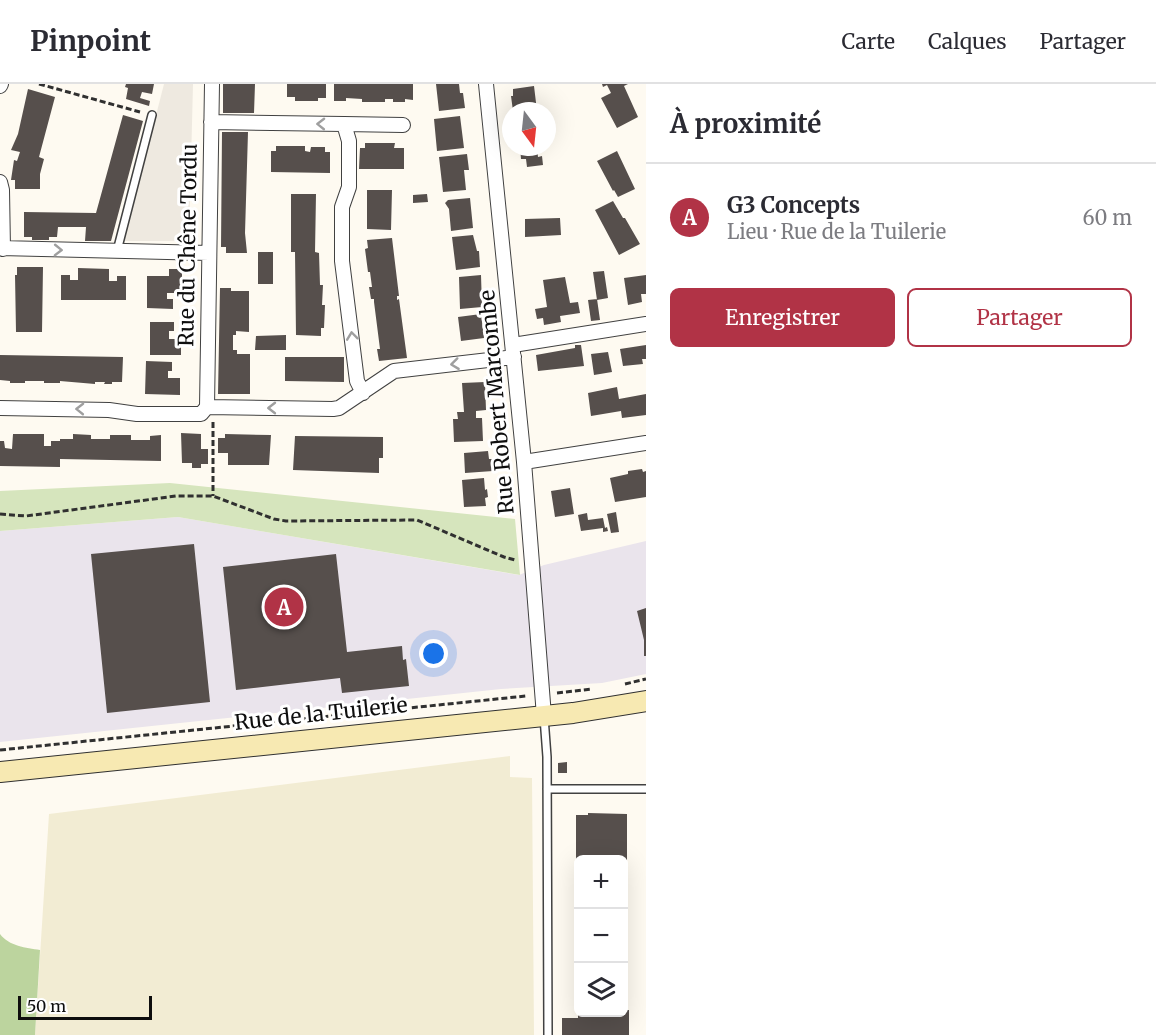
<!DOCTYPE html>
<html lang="fr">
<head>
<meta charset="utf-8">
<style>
	:root { --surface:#fff; --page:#f2f2f3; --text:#2b2b33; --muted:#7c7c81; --line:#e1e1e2; --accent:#b13346 }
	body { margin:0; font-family:Merriweather,serif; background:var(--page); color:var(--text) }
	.controls { position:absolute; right:18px; bottom:18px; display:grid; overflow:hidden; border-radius:9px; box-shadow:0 6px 24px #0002 }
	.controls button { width:54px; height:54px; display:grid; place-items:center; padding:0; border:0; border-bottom:2px solid var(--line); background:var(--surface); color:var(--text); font:30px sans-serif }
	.compass { position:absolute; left:502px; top:18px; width:54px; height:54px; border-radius:50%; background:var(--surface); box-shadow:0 6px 24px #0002; rotate:165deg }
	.scale { position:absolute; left:18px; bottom:15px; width:134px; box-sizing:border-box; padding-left:6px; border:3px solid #0e0e0e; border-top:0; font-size:16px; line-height:21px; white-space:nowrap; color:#0e0e0e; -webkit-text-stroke:4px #fff; paint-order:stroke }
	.you { position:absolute; left:434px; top:570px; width:21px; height:21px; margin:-15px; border:4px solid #fff; border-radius:50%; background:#1a73e8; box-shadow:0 0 0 9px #1a73e833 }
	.badge { display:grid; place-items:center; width:39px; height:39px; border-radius:50%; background:var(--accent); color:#fff; font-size:20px; font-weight:700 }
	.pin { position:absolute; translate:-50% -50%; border:3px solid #fff; box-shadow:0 2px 6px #0006 }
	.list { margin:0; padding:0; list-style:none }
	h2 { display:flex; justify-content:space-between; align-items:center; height:78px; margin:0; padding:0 24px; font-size:26px }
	h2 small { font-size:20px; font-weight:400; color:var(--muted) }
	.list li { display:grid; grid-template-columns:39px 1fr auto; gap:18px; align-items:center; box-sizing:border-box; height:108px; padding:0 24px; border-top:2px solid var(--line) }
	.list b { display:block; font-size:22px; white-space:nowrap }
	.list p { margin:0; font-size:20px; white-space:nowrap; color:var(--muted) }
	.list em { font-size:20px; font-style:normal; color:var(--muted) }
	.actions { display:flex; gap:12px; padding:18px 24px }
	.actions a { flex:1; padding:14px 0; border:2px solid var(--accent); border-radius:9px; text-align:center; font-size:21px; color:var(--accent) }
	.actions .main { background:var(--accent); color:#fff }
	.icon { flex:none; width:33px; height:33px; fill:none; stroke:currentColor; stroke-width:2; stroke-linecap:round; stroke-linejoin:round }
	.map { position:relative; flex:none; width:646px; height:951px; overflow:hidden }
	header { display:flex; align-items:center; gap:36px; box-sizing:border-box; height:84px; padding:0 30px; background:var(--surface); border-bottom:2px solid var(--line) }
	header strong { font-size:28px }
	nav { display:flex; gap:33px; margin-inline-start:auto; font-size:21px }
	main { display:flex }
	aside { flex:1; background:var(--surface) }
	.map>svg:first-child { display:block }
	.industrial { fill:#eae4ec }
	.farmland { fill:#f2ecd3 }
	.green { fill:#d6e5bd }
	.forest { fill:#bcd49e }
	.plaza { fill:#eee9e0 }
	.building { fill:#564f4c }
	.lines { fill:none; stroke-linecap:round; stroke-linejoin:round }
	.lane-casing { stroke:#414141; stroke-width:10 }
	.street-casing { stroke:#414141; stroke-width:16 }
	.secondary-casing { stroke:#303030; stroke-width:22 }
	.path { stroke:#303030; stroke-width:3; stroke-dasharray:6 3; stroke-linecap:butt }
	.lane { stroke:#fff; stroke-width:7 }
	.street { stroke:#fff; stroke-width:14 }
	.secondary { stroke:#f7e9b2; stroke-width:20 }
	.oneway { stroke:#9f9f9f }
	.labels { text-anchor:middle; stroke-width:6; stroke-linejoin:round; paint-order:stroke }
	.street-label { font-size:21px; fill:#0e0e0e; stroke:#fff }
</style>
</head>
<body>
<header>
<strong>Pinpoint</strong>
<nav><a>Carte</a><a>Calques</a><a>Partager</a></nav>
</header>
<main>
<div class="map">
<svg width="646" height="951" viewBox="0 0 646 951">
	<rect width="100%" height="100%" fill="#fefaf1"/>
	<path class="industrial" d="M178,433l341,58 25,-10 102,-24v133l-44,9 -101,6 -501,53v-211z"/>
	<path class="farmland" d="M510,672v21l22,1 2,257h-499l14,-221z"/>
	<path class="green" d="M170,399l345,36 5,56 -342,-58 -178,14v-40z"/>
	<path class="forest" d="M0,850c9,12 26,14 40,16l-5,85h-35z"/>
	<path class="plaza" d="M164,0h29l-4,157h-65z"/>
	<path class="building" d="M126,0h28l-2,10 -10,-2 -2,6 10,3 -1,5 -23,-7 2,-11 -3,-1z
		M223,0h32l-1,29h-31z
		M287,0h39v14h-8v3h-23v-4h-8z
		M334,0h79v16l-8,-1v3h-12v-3h-8v3h-23v-3l-16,-1v3h-12z
		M436,0h23l1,9h3l2,15 -26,3z
		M602,0h26l-4,2 14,31 -21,11 -16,-30 10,-5 -4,-8 -4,2z
		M534,2l3,25h-24l-2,-15h2v-7z
		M28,5l27,8 -16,60 5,2 -4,15v15h-25v-9h-4l3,-20 3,1 3,-9 -9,-2 7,-16z
		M123,31l20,6 -32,120h-26l1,-14h-28l-1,10h-8v3h-17v-3h-8v-25l72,1z
		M460,32l4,32 -27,3 -3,-32z
		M222,48h26l-3,101 2,20h-21v-6h-5z
		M365,59h30l-1,5h10v21h-45l1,-21h5z
		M276,62h29v5l5,1 1,-5h14v5h5v21l-59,-1v-21h5z
		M520,63h17l1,10 4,-1 1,9 -16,2 -1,-8h-5z
		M617,67l18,38 -17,8 -4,-7 -1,1 -16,-30z
		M467,70l2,16h-5l2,20 -23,2 -4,-35z
		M367,106h25l-1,40 -24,-1z
		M291,110h25l-1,58 4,1 1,32h3l-1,20h3l-1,23h-3v8l-25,-1 -1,-83h-4z
		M427,110l1,8 -15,1v-8z
		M470,114l3,30 -22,3 -2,-22 -4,-6 3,-3z
		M613,117l10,17h2l15,26 -21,11 -24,-45z
		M560,134l1,17 -36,2v-18z
		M473,151l4,16h2l1,16 -24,3 -4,-33z
		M392,154l7,58h-2v4l2,-1 8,59 -28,3 -2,-12h3l-6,-47v-3h-3l-2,-12h3l-2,-15h-2l-3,-23 3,-1 -1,-8z
		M258,168h15v32h-15z
		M17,183h26l-1,65h-26l-1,-57h2z
		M78,184l31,1v12h8v-5h9v24h-65v-25h9v5h8z
		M169,185h13v24h-15v6h6v10l-26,-1v-32h22z
		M604,187l4,27 -11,2 -4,-28z
		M481,191l1,32 -22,2 -1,-32z
		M646,191v19h-5l1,8 -14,3 -4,-27z
		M565,193l5,26 8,-1 2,11 -20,3 1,6 -17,3 -1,-7 -6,1 -2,-10 12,-2 -4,-27z
		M220,204h11v3h18v41l-13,-1v4h-3v15h4v4h13v40h-32z
		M597,215l3,21 -9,1 -3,-21z
		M481,230l3,24 -23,3 -3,-24z
		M150,238h24v9h-5v8h12v16h-31z
		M286,251v15h-31l1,-14z
		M575,261h6l3,21 -46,5 -2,-16 39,-7z
		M646,261v14h-4l1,5 -20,2 -3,-17z
		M608,268l4,20 -18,3 -3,-21z
		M0,271l123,2 -1,25h-10v2h-8l1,-2h-10v2l-35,-3v2h-16v-2h-19v2h-15v-2l-10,-1z
		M285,273h59v25l-59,-1z
		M146,277l26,1v9h-4v7h12v17l-35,-1z
		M485,298l1,28 -10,1v7h6l1,23 -29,1 -1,-23h5l-1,-7h7l-2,-29z
		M617,303l2,12 27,-5v21l-24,3 -1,-7 -30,5 -3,-23z
		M181,349l20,1v15h7v15h-7v4h-9v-5h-10z
		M13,350h31v12h7v-5h9v-2h13v-5l18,1v4h19v-4h21v5h19v-4l11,-1v26l-101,-2v8l-60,-1v-25h4l1,7 7,1z
		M225,350l46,1 -2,30h-41v-12h-10v-15h7z
		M295,352l88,1v21h-4v15l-86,-3z
		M488,367l1,8h3l1,12 -28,2 -1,-20z
		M642,385l1,3 3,-1v26l-31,5 -5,-24 18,-4v-3z
		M484,394l1,12 2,-1 1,8 -3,1 1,8 -22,1 -2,-27z
		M570,404l4,26 -19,3 -4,-26z
		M616,428l3,20 -8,1 -4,-19z
		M587,429l1,7 15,-2 2,10 2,-1 1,4 -5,1v-4l-22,3 -3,-16z
		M194,460l16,158 -103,11 -16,-159z
		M336,470l11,98 55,-6 1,14 3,-1 3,27 -67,7 -2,-15 -104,12 -13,-123z
		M646,524v48h-2v-16l-7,-29z
		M567,678v11h-9v-10z
		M588,729l39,1v55h-3v-9h-46v8h-2v-53h12z
		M576,811h2v67h-2z
		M624,813h4v88h-4z
		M624,926h5v25h-67v-17h16v-6h46z"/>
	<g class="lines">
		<defs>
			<path id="lane" d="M117,167l35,-136
				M544,633l3,40 1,278
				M547,705h99"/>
			<path id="street" d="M486,0l38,378 20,254
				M0,2l1,-2
				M211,38l133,2 5,17v46l-7,20v54l15,120 6,12
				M344,40l59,1
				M0,98l2,8 1,59
				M0,164l209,5
				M513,261l133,-21
				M207,323l5,-323
				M0,324l109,2 28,4h64l6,-7 126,2 6,-1 55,-37 120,-14
				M524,378l122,-19"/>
			<path id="secondary" d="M0,688l573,-59 73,-12"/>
		</defs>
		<use href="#lane" class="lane-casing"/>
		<use href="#street" class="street-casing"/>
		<use href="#secondary" class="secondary-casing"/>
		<path class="path" d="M39,0l101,28
			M213,338v74
			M0,430l26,2 150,-20h37l61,23 12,2 131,-1 87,37 11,3
			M625,600l21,-5
			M557,609l35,-4
			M0,666l526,-54"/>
		<use href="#lane" class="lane"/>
		<use href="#street" class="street"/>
		<use href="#secondary" class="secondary"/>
	</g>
	<defs><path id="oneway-chevron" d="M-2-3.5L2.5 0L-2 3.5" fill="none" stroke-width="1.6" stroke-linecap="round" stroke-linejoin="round" transform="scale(1.5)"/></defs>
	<g class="oneway">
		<use href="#oneway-chevron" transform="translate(321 40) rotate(-179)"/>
		<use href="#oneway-chevron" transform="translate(58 166) rotate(1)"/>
		<use href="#oneway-chevron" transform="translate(352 252) rotate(-97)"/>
		<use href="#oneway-chevron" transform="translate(455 280) rotate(173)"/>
		<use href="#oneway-chevron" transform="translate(272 324) rotate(-180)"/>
		<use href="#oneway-chevron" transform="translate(80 325) rotate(-179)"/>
	</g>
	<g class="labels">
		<g class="street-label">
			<text transform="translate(188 161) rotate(-89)" y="7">Rue du Chêne Tordu</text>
			<text transform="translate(497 318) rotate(-95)" y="7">Rue Robert Marcombe</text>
			<text transform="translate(321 630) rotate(-6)" y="7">Rue de la Tuilerie</text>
		</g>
	</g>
</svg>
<div class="controls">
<button>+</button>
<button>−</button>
<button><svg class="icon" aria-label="layers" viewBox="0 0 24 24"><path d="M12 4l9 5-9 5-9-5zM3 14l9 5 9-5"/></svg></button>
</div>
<svg class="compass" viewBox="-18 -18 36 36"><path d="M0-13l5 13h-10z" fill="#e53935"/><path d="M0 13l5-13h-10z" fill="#7c7c81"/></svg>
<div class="scale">50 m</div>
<div class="you"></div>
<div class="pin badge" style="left:284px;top:523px">A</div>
</div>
<aside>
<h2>À proximité<small></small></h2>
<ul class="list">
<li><span class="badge">A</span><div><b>G3 Concepts</b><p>Lieu · Rue de la Tuilerie</p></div><em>60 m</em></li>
</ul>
<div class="actions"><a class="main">Enregistrer</a><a>Partager</a></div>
</aside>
</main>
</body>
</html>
